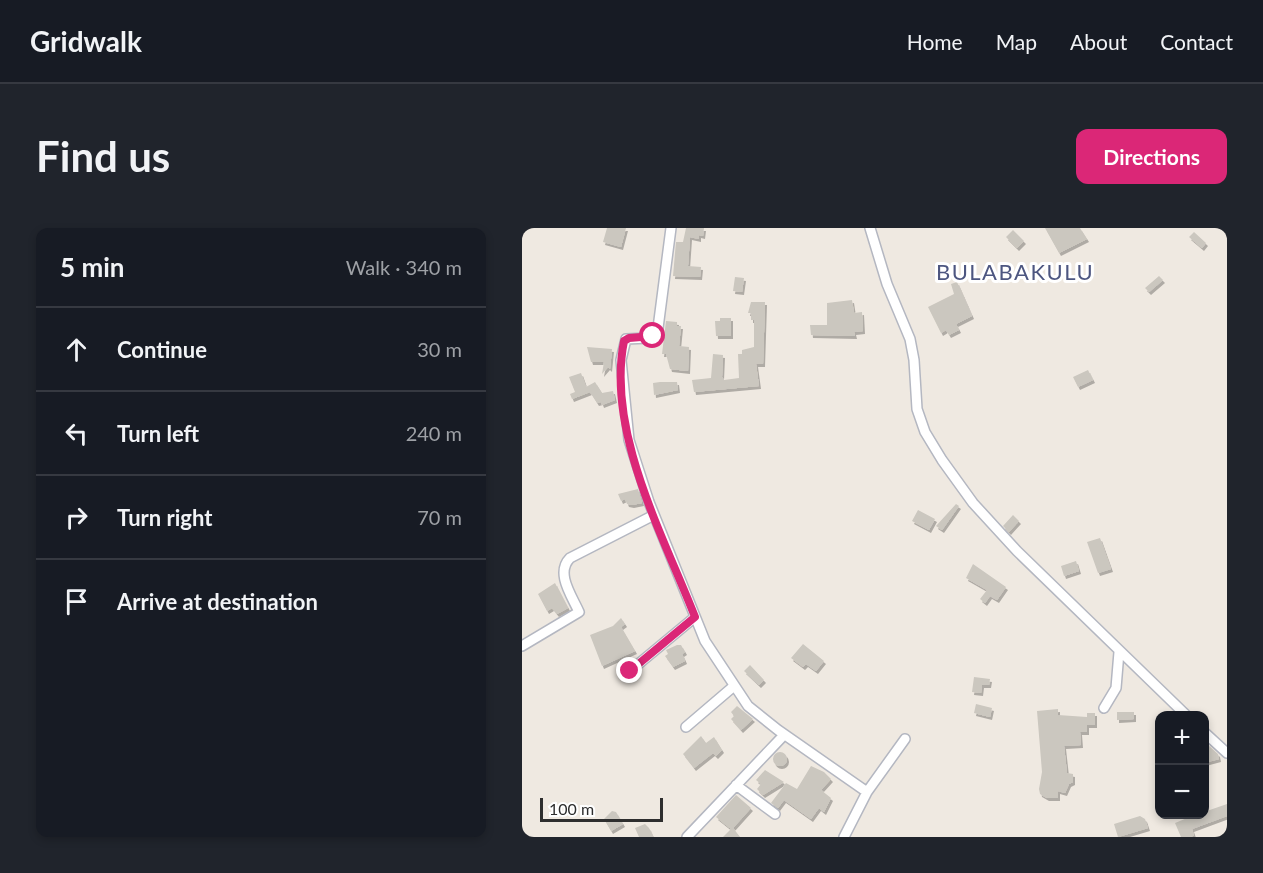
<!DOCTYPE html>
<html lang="en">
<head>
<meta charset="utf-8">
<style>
	:root { --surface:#171b24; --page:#20242c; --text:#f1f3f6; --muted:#9ea1a6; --line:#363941; --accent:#db2777 }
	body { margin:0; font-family:Lato,sans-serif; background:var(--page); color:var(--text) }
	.controls { position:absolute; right:18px; bottom:18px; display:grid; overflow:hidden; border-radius:12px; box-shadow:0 3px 9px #0003 }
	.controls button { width:54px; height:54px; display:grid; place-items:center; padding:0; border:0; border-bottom:2px solid var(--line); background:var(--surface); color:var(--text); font:30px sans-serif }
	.scale { position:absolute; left:18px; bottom:15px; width:123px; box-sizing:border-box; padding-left:6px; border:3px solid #2e2e2e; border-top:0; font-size:16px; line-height:21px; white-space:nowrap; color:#2e2e2e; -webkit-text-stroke:4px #fff; paint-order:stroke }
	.stop { position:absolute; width:18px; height:18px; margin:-14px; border:4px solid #db2777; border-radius:50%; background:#fff }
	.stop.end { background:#db2777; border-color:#fff; box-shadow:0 2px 6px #0008 }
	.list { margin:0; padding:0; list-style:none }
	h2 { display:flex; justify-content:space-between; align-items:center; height:78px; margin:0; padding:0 24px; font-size:26px }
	h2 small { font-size:20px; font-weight:400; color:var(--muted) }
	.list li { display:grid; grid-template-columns:39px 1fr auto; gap:18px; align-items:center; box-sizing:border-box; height:84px; padding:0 24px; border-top:2px solid var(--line) }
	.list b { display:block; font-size:22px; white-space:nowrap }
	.list em { font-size:20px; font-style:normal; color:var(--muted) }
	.icon { flex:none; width:33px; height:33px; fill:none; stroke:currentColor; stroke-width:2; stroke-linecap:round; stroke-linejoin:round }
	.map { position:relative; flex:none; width:705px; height:609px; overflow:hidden; border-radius:12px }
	header { display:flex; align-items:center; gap:36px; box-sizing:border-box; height:84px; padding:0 30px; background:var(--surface); border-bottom:2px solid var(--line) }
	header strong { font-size:28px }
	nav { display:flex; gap:33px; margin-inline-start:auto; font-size:21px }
	.intro { display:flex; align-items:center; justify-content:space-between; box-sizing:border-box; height:144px; padding:0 36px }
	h1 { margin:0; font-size:42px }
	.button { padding:15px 27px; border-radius:12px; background:var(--accent); color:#fff; font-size:21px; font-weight:700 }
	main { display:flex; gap:36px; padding:0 36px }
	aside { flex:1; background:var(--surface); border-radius:12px; box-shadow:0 3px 9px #0003 }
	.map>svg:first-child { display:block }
	.building { fill:#cbc7bf; filter:url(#shadow) }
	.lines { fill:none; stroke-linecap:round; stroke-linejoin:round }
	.minor-casing { stroke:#b4b7c1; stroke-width:12 }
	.minor { stroke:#fff; stroke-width:9 }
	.route { stroke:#db2777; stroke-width:8 }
	.labels { text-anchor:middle; stroke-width:6; stroke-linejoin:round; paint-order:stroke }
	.quarter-label { font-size:22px; letter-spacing:1.5px; fill:#4d5680; stroke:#fff }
</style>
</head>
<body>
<header>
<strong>Gridwalk</strong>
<nav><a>Home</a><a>Map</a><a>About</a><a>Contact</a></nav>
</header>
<div class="intro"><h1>Find us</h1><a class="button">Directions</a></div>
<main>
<aside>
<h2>5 min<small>Walk · 340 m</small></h2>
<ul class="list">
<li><svg class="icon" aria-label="ahead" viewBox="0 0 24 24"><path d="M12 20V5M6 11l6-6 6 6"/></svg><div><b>Continue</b></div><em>30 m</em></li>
<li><svg class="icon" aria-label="left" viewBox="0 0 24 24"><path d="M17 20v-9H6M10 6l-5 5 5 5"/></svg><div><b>Turn left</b></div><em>240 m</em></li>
<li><svg class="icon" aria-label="right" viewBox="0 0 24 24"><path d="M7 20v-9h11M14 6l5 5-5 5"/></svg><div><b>Turn right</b></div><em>70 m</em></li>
<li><svg class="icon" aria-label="arrive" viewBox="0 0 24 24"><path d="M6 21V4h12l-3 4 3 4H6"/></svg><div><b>Arrive at destination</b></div></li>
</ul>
</aside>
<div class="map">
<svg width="705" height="609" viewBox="0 0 705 609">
	<defs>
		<filter id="shadow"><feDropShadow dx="2" dy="3" stdDeviation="0" flood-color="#0004"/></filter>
	</defs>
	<rect width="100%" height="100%" fill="#efe9e1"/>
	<path class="building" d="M85,0h19l-5,19 -18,-5z
		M164,0h18l-1,8 -4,-1v4l-9,-2 -2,29 13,1 -1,10 -27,-1 3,-34h7z
		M523,0h35l7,11 -28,14z
		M491,2l11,11 -7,7 -11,-11z
		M672,4l12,11 -4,5 -13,-11z
		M637,48l4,4 -14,12 -4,-4z
		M213,49l9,1 -2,14 -9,-1z
		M435,54l15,34 -16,8 3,6 -10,5 -3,-5 -5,3 -13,-26 26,-13 -3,-10z
		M330,72l2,13 8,-1 1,19 -9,1 1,4 -44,-1 -1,-10h17v-22z
		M229,74h14l-2,62h-7l3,22 -65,6 -2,-12 19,-2 2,-24 10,1 -1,22 2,3 15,-2 -1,-24h4v-4l12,-3v-27h-3v-7h-3z
		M198,90h11v18h-15l-1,-15h5z
		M144,93l11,1v4h4l-2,20 10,1 -1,24 -18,-2 -4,-15h-4z
		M65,119l25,2 -2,20 -2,-2 -6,7 2,-12h-13z
		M566,142l5,10 -15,7 -5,-10z
		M59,145l5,14 9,-5 7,11 11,-2 2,9 -13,5 -1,-3 -4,1 -7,-11 -18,7 -2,-5 5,-2 -6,-15z
		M138,154h17l1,8 -24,5 -1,-12z
		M116,261l4,14 -10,2 -5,-1 -2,-5 -4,2 -3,-7z
		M434,276l3,2 -17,24 -6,-4z
		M396,282l17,9 -6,11 -17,-9z
		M491,287l6,6 -10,11 -6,-6z
		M578,310l11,31 -13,4 -11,-31z
		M554,333l3,10 -15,5 -3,-10z
		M451,336l33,23 -9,13 -7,-4 -5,7 -5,-4 7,-9 -21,-12z
		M33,355l13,25 -11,6 -5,-6 -5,3 -9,-17z
		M99,390l4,6 -4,3 14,24 -33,15 -12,-31 23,-9z
		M281,416l21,17 -8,10 -10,-7 -3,3 -12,-9z
		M155,417h4l4,7 -3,2 3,7 -12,6 -8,-11 3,-2 -2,-4z
		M228,437l14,15 -5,5 -15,-14z
		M452,449l16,2 -1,6h-7l-1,8 -9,-1z
		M454,476l16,4 -2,9 -16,-4z
		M215,478l16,13 -12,11 -10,-11 3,-3 -3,-4z
		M536,481v6l29,2v-4h8v12h-8v7h-7l1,13 -17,1 3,27 6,1v8l-4,2 -4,9 -7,-2v7h-11l-7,-4 -1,-5 3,-17 -5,-61z
		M595,484h17v7l-17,1z
		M179,508l5,7 8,-6 8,13 -6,6 -3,-3 -19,15 -11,-14z
		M686,517l10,9 1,5 -15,4v-17z
		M251 531a7 7 0 1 1 14 0a7 7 0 1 1-14 0Z
		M289,538l13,6 7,7 -10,11 10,8 -7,14 -5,-4 -8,11 -27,-19 -6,8 -7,-5 15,-20 11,6z
		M243,542l19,12 -21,13 -6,-6 4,-5 -5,-4z
		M214,567l15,13 -18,20 7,9h-17l8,-8 -15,-12z
		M705,576v12l-35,13 2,6 -3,2h-10l-6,-14 22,-9h7v-2z
		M90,583l4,1 7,12 -12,7 -7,-12z
		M618,588l5,3 3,9 -30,9 -4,-13z
		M123,596l4,4 4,9h-14l-4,-9z"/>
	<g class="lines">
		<defs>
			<path id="minor" d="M149,0l-13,100 -9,10 -23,1 -5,21 8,80 20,62 56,139 43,65 30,24 89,62
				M348,0l17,56 23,55 4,21 3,49 8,23 17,28 31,43 44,48 170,165
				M0,418l57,-34c-7,-16 -24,-39 -9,-54l84,-43
				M108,443l65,-54
				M582,480l12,-20 3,-36
				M164,499l48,-41
				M682,504l23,21
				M214,557l39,29
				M165,609l97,-102
				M322,609l23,-45 38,-53"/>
		</defs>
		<use href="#minor" class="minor-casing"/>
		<use href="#minor" class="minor"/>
	</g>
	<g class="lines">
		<path class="route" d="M108,443l65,-54c-32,-82 -89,-186 -71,-276l5,-3 24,-2"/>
	</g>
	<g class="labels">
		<g class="quarter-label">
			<text x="493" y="52">BULABAKULU</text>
		</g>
	</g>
</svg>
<div class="controls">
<button>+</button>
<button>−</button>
</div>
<div class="scale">100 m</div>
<div class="stop" style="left:131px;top:108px"></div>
<div class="stop end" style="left:108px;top:443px"></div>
</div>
</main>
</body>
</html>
